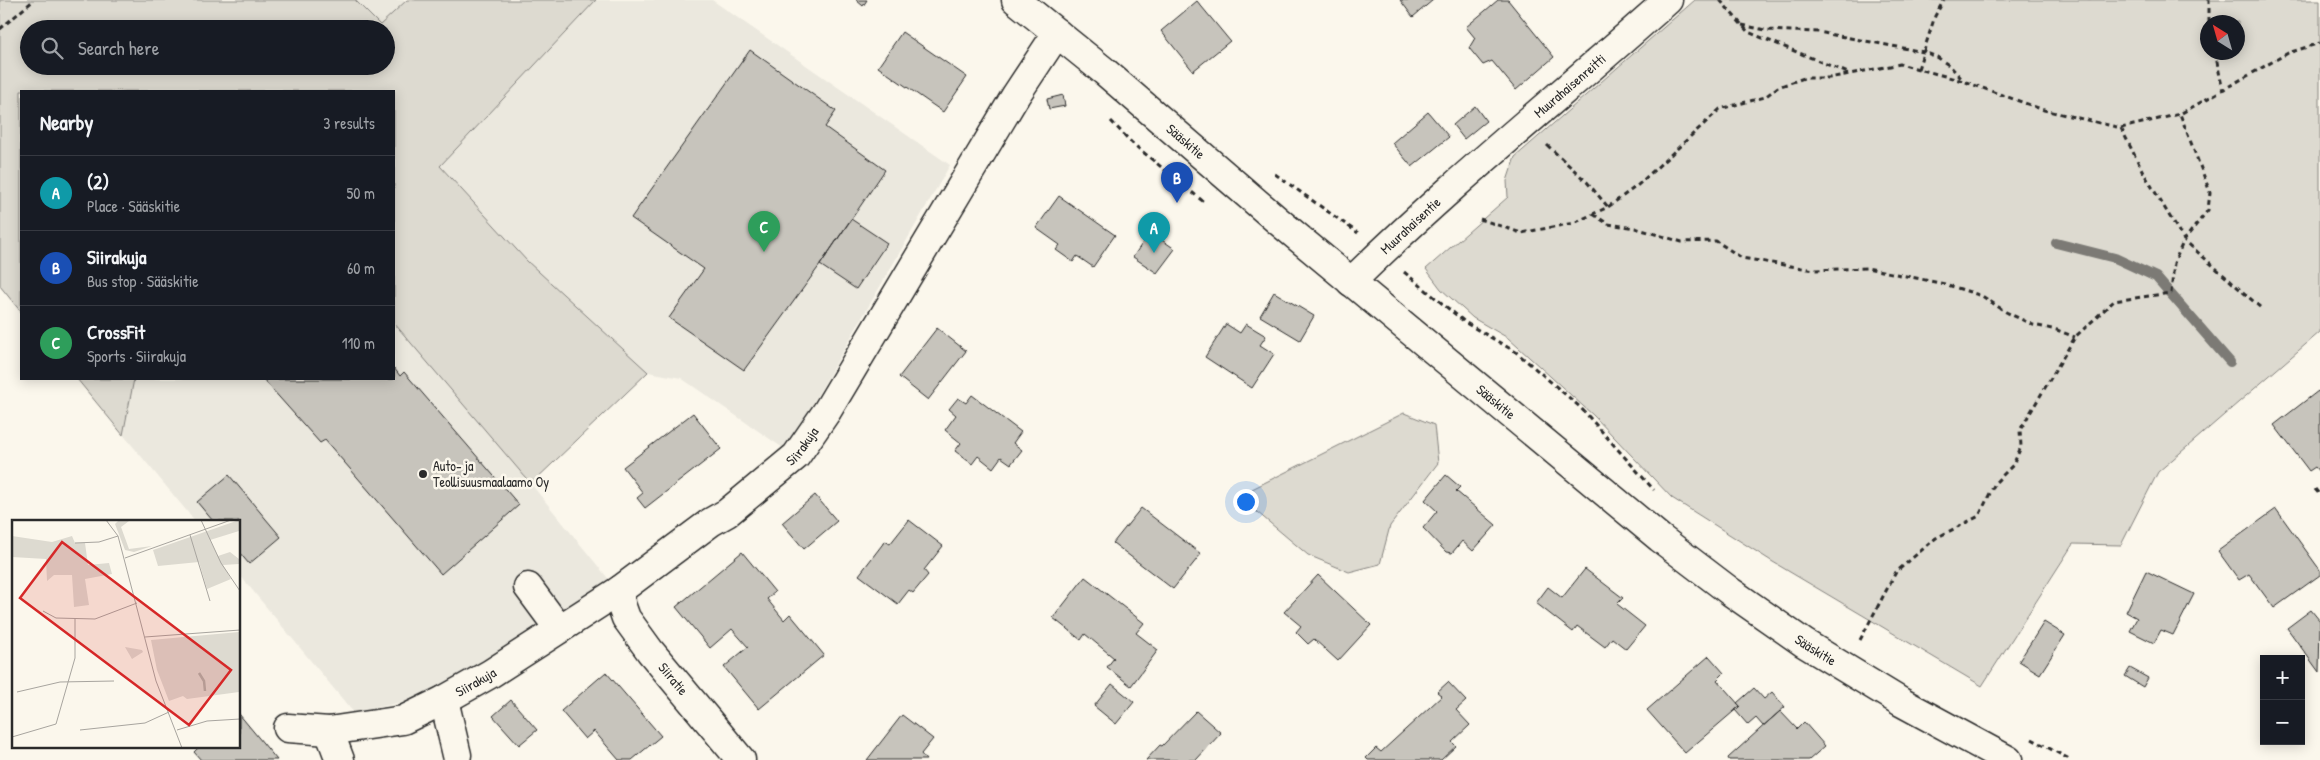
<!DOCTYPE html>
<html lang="en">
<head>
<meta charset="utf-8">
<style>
	:root { --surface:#171b24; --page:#20242c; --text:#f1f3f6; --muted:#9ea1a6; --line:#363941; --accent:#98999b }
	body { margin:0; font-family:"Patrick Hand",sans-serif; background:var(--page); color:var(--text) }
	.controls { position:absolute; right:15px; bottom:15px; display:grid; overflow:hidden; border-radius:0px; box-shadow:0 2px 12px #0003 }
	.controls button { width:45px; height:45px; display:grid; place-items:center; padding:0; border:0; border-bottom:1px solid var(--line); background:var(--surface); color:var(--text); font:25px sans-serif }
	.compass { position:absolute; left:2200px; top:15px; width:45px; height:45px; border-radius:50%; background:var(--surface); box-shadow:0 2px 12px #0003; rotate:323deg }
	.you { position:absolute; left:1245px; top:501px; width:18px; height:18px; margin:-12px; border:4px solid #fff; border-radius:50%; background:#1a73e8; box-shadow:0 0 0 8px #1a73e833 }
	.badge { display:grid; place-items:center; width:32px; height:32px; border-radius:50%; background:var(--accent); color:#fff; font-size:16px; font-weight:700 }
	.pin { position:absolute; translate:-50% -41px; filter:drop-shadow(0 1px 2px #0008) }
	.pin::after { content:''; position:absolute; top:26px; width:18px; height:15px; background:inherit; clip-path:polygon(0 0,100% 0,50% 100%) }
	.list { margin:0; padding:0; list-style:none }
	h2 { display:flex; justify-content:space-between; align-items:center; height:65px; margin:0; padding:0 20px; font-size:21px }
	h2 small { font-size:16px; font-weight:400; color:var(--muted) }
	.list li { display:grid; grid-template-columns:32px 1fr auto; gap:15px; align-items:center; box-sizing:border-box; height:75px; padding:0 20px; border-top:1px solid var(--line) }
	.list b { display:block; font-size:19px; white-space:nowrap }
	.list p { margin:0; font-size:16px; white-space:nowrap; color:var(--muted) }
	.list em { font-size:16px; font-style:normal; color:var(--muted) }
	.icon { flex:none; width:28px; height:28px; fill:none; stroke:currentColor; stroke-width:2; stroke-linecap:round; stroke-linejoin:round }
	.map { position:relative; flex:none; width:2320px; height:760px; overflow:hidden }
	.search { position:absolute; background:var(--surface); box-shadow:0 2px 12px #0003; left:20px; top:20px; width:375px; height:55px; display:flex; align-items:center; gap:12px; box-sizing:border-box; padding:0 18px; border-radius:28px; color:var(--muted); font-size:19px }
	.panel { position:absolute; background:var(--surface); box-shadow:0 2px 12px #0003; left:20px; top:90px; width:375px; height:290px; border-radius:0px }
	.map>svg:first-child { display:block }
	.built { fill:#ebe8de; fill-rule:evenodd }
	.green { fill:#dddad0; stroke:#84827e; fill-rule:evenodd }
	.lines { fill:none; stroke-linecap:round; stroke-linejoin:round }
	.stream { stroke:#7b7a75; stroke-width:10 }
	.building { fill:#c7c4bc; stroke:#2b2b2b }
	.minor-casing { stroke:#2b2b2b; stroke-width:31 }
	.path { stroke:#2b2b2b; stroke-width:3; stroke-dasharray:5 4; stroke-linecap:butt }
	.minor { stroke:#fbf7ec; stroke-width:28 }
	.poi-dot { fill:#2b2b2b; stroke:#fbf7ec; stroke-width:2 }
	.labels { text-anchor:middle; stroke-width:5; stroke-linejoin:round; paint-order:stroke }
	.street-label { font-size:14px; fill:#2b2b2b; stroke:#fbf7ec }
	.poi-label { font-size:14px; fill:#2b2b2b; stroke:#fbf7ec; text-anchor:start }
	.inset-river { fill:none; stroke:#b1afa7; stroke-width:2.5 }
	.inset-road { fill:none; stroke:#a8a59f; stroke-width:1 }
	.view { fill:#d62828; fill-opacity:0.15; stroke:#d62828; stroke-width:2.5 }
	.inset-edge { fill:none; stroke:#2b2b2b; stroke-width:2.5 }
</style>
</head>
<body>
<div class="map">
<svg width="2320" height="760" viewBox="0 0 2320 760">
	<rect width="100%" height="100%" fill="#fbf7ec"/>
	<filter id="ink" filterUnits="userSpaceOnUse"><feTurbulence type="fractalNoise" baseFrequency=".02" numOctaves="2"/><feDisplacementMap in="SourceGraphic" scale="10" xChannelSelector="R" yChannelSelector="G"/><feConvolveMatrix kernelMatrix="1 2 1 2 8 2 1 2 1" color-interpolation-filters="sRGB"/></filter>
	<g filter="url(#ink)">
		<path class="built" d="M0,0h712l238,165 -164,285 -105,-72 -33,-6 -117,112 80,98 -98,63 -93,53 -66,15 -115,-139v-53h-44l-118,-142h317v-288h-373v221l-21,-25zM29,29h357v37h-357z"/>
		<path class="green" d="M0,0h355l25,25 27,-25h189l-156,166 87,95 121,111 -117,112 -137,-161v-232h-373v221l-21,-26zM29,29h357v37h-357z
			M1695,0h625v332l-162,140 -37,73 -48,-1 -91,142 -209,-124 -101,-64 -78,-82 -86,-78 -35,-20 -32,-29 -15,-20 82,-72 -1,-16 8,-24zM2208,22h30v30h-30z
			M77,379h57l-11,56z
			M1404,413l30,12 4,38 -48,63 -10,38 -31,8 -41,-17 -70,-59z"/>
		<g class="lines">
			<path class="stream" d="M2056,243l59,15 41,19 74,85"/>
		</g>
		<path class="building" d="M856,0h11l-4,6z
			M1400,0h33l-20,17z
			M1498,0h10l46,57 -38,33 -24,-29 -9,4 -14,-17 6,-10 -9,-11z
			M1197,1l33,40 -37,30 -32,-40z
			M902,32l65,45 -24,35 -65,-45z
			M750,50l86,61 -11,16 60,43 -65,95 -76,105 -75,-52 35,-49 -73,-51z
			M1063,95l2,11 -16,3 -2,-10z
			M1475,106l11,15 -22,18 -11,-14z
			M1428,112l21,25 -37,30 -20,-24z
			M1059,196l56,39 -22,32 -16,-11 -4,6 -17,-12 4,-5 -24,-17z
			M851,219l36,24 -31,46 -36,-24z
			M1150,232l25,17 -18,24 -24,-16z
			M1274,292l40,24 -14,24 -40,-24z
			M1226,324l14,9 6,-9 20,12 -6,9 14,9 -22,34 -47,-31z
			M937,328l29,23 -38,49 -29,-23z
			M394,368l6,8 4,-4 115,133 -78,69 -116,-134 -5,3 -57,-64h131z
			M2318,391l2,3v79l-5,-6 -6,4 -35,-46z
			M972,395l49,37 -8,11 9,7 -11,14 -10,-7 -8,11 -15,-12 -6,8 -17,-13 6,-8 -16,-13 11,-15 -7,-6 9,-11 8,5z
			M693,413l28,36 -76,59 -8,-10 6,-5 -20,-26z
			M229,475l52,62 -32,27 -10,-12v-31h-26l-16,-19z
			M1446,475l14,12 -4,4 40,34 -23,26 -11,-10 -10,12 -6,-1 -23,-24 14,-17 -12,-11z
			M815,495l22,26 -33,28 -22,-26z
			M1141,508l60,46 -28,35 -60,-46z
			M2276,509l44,61v5l-46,33 -25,-34 -10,6 -21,-29z
			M909,520l34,26 -19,24 4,5 -15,18 -4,-3 -11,14 -39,-29 26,-34 5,3z
			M742,552l33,40 -8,7 17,21 6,-6 34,41 -65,54 -35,-42 24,-20 -16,-18 -22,19 -34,-41z
			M1585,569l38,29 -6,6 28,22 -19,23 -14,-11 -7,9 -28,-21 -4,6 -37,-29 12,-16 14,11z
			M2146,571l48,23 -21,41 -12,-5 -7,13 -24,-12 7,-13 -11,-6z
			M1318,575l53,50 -33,36 -24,-22 -6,5 -12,-12 5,-6 -17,-14z
			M1085,577l59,46 -8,10 22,17 -27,36 -24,-19 7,-9 -29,-24 -4,6 -28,-22z
			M2311,610l9,11 -1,51 -32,-44z
			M2044,622l21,13 -25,39 -21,-13z
			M1709,656l15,17 -7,7 23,26 -55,47 -38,-43z
			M2130,668l18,10 -5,9 -18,-11z
			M606,672l55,64 -29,24h-13l-25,-29 -9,8 -24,-28z
			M1448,682l18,19 -10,9 14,15 -18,17 4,4 -15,14h-73l-2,-2 10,-10 5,4 61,-56 -5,-4z
			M1112,684l22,18 -18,22 -22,-18z
			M1754,688l10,11 8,-7 13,15 -22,19 -7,-8 -8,7 -13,-15 5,-4 -3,-3z
			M511,700l26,30 -18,15 -26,-29z
			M1196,711l25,22 -25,27h-50l14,-15 2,1z
			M1780,711l17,18 7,-7 21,24 -16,14h-80l-1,-2z
			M239,714l38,46h-76l-7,-8 6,-6h39z
			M902,715l31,24 -12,15 5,6h-59z"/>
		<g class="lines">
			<defs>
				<g id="minor">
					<path id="s1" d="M1016,0l88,71 173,149 383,318 71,54 73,51 97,59 107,58"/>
					<path id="s2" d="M1351,282c101,-100 212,-188 317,-282"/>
					<path d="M528,587l31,42"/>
					<path id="s3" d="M620,590l1,14 5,14 24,33 91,109"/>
					<path d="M444,700l13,55"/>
					<path id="s4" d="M288,728l41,3 74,-11 41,-20 46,-26 130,-84 91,-68 16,-9 69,-57 31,-45 189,-316 41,-62"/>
					<path d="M329,731l11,29"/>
				</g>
			</defs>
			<use href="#minor" class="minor-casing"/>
			<path class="path" d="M1720,0l28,32 100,41
				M2209,22v-22
				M1742,25l23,5 53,2 106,20 13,5 13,9 12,13
				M0,29l34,-29
				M2215,52l8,39
				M1918,69l17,-53 9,-16
				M1111,121l21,22 73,60
				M2121,128l22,44 41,68 77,68
				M1547,145l40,37 21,25
				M1275,174l83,59
				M1593,214l15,10 27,4 47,14 34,-1 26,17 72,12 53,-2 78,16 37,12 24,16 27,13 24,5 18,7
				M1480,219l41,14 53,-10 34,-16 30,-22 82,-76 45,-12 13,-10 26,-9h25l71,-14 63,17 81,29 77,18 59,-14 108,-61 32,-10
				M1404,272l62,51 50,29 64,55 74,83
				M2315,489l5,6
				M1860,640l36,-68 40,-34 43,-22 16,-33 18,-18 8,-18 -1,-17 55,-93 39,-36 57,-8 3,-30 10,-23 24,-30 2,-18 -30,-78
				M2032,739l39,21"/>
			<use href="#minor" class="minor"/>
		</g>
	</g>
	<circle class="poi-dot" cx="423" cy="474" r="5"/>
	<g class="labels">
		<g class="street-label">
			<text dy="5" stroke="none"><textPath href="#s2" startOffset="294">Muurahaisenreitti</textPath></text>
			<text dy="5" stroke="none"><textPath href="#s1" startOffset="221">Sääskitie</textPath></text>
			<text dy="5" stroke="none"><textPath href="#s2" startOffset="82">Muurahaisentie</textPath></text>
			<text dy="5" stroke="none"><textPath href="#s1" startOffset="626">Sääskitie</textPath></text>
			<text dy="5" stroke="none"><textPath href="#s4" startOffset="602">Siirakuja</textPath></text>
			<text dy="5" stroke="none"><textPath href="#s1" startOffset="1031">Sääskitie</textPath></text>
			<text dy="5" stroke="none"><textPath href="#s3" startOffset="106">Siiratie</textPath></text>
			<text dy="5" stroke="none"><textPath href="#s4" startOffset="198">Siirakuja</textPath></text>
		</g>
		<g class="poi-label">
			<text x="433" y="471">Auto- ja<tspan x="433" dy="16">Teollisuusmaalaamo Oy</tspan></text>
		</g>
	</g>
	<g transform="translate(12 520)">
		<rect width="228" height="228" fill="#fbf7ec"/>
		<path d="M107,0l10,1 -8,6 8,22 23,-3 -18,6 -9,-2 -10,-26zM227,0v11l-29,9 8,16 12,-4 9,7v5l-16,1 8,14 -24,10 -8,-27 -41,4 -5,-16zM0,16l40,6 20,-6 3,7h10l3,22 21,-2 3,11 -27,5 4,26 -15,2 -2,-32h-18l-7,6 -1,-22 -34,-2zM227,112v60l-52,7 -4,-3 -14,5 -12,-31 -6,-30zM113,127l17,3 1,2 -11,7z" fill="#dddad0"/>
		<path class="inset-river" d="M187,153l5,8 1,10"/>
		<path class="inset-road" d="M94,0l12,16 38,145 26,67M189,0l20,43 19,28M178,15l20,66M63,23l24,-1 19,-6M113,38l106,-38M31,91l13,7 39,1 42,-16M133,117l95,-7M5,172l43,-10 54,-1M68,210l65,-7 24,-11M165,210l30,-9 33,-2M0,217l44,-13 19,-66v-39"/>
		<path class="view" d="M50,22l169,128 -42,55 -169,-127z"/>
		<rect width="228" height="228" class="inset-edge"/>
	</g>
</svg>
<div class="controls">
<button>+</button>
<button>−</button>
</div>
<svg class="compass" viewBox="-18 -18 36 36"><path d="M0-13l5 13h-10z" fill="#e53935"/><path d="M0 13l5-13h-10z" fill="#9ea1a6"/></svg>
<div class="you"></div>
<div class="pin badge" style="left:1154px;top:253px;background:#0f9aa8">A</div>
<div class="pin badge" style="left:1177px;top:203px;background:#1a4fb4">B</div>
<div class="pin badge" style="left:764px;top:252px;background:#2e9e5b">C</div>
<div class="search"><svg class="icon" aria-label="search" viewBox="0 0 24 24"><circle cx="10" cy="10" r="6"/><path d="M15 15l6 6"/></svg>Search here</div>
<section class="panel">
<h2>Nearby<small>3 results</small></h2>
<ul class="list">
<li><span class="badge" style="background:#0f9aa8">A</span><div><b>(2)</b><p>Place · Sääskitie</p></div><em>50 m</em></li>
<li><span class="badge" style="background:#1a4fb4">B</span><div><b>Siirakuja</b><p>Bus stop · Sääskitie</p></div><em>60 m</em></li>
<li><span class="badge" style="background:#2e9e5b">C</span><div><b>CrossFit</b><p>Sports · Siirakuja</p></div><em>110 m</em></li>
</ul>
</section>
</div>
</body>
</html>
